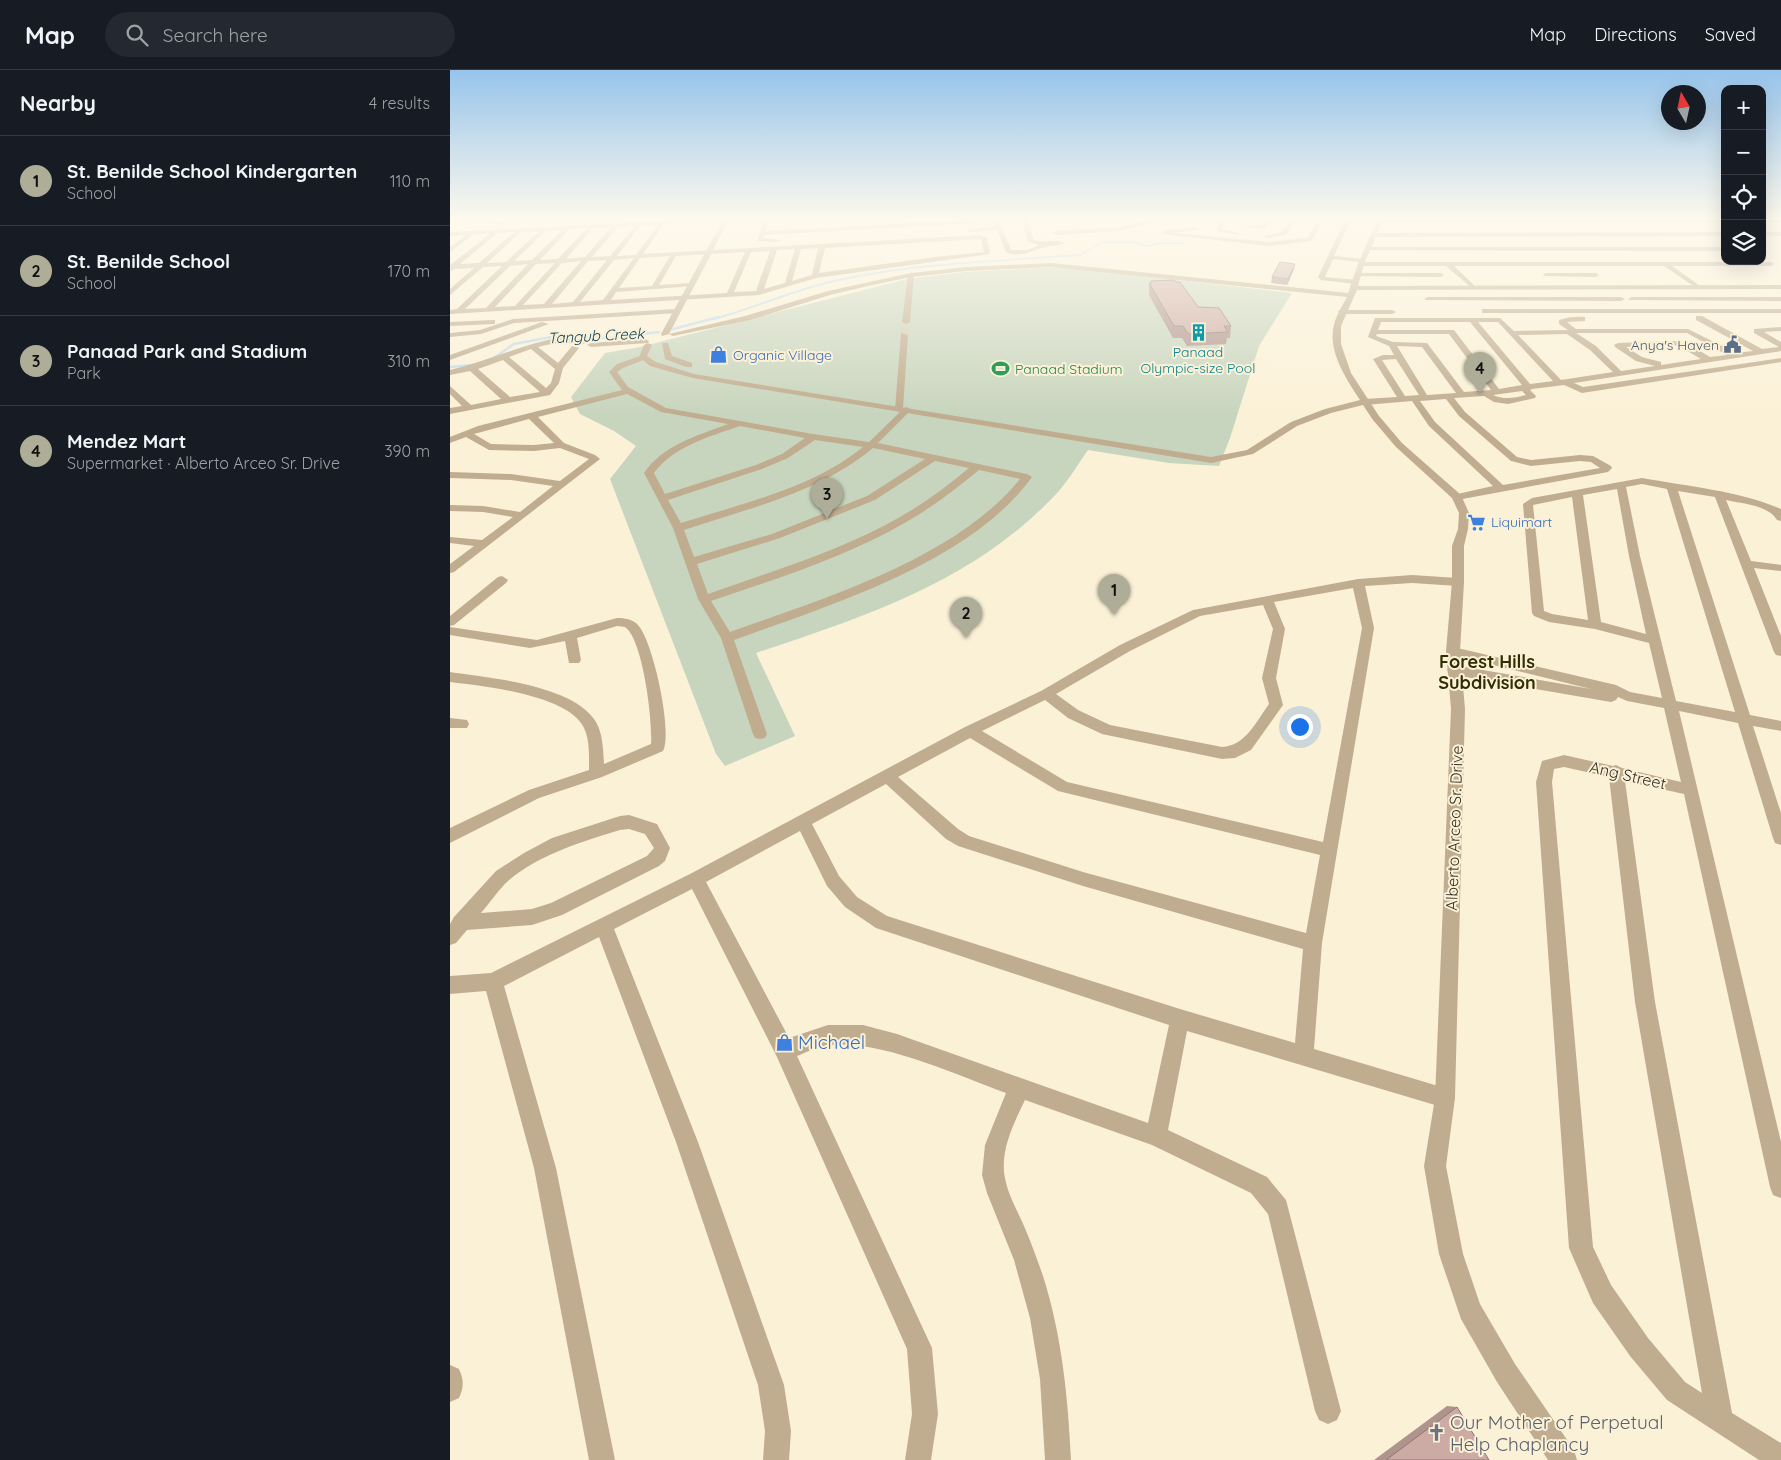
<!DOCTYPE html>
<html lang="en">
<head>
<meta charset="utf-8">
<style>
	:root { --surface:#171b24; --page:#242831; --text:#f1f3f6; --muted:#9ea1a6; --line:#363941; --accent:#aead98 }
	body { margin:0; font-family:Quicksand,sans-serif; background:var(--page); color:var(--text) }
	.controls { position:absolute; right:15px; top:15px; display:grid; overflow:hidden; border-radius:10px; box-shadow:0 5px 20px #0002 }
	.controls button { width:45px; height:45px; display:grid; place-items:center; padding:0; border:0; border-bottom:1px solid var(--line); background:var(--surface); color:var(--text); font:25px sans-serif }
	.compass { position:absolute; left:1211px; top:15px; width:45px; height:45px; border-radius:50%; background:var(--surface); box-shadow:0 5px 20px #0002; rotate:351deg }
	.you { position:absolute; left:849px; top:656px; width:18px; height:18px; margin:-12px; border:4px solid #fff; border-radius:50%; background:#1a73e8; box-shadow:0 0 0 8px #1a73e833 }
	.badge { display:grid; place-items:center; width:32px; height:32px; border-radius:50%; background:var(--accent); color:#111; font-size:16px; font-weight:700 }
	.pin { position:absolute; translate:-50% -41px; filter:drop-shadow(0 1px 2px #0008) }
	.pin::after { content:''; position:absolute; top:26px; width:18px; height:15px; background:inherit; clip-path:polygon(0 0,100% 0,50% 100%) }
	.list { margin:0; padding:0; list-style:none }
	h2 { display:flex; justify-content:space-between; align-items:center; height:65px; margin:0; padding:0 20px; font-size:21px }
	h2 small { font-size:16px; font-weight:400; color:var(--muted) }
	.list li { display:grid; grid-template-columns:32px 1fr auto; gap:15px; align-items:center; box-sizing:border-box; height:90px; padding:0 20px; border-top:1px solid var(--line) }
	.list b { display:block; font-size:19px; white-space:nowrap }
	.list p { margin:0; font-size:16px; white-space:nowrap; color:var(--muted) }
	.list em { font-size:16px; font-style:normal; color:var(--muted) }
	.icon { flex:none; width:28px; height:28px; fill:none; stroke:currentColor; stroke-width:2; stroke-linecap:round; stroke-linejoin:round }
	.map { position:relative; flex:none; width:1331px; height:1390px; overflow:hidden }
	header { display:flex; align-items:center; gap:30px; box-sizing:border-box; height:70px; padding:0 25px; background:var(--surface); border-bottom:1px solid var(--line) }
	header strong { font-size:24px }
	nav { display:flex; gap:28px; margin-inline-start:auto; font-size:18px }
	.search { width:350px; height:45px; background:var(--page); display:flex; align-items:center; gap:12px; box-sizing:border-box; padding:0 18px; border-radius:28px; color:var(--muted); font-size:19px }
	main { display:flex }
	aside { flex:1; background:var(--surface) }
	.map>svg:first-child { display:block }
	.green { fill:#c8d5be }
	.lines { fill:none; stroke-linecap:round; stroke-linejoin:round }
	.stream-far1 { stroke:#bfdcef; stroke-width:2 }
	.stream { stroke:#bfdcef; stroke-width:2.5 }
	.minor-tunnel { stroke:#d3cab3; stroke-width:8; stroke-dasharray:8 4.5; stroke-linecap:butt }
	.minor { fill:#c0ad90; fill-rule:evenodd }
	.tertiary { fill:#c0ad90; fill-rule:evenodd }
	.wall { fill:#af938d }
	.shaded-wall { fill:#8f7873 }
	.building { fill:#ccaba4; stroke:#8f7873 }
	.labels { text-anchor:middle; stroke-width:4; stroke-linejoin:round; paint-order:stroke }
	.far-service-label { font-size:14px; fill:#4e5e75; stroke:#fbf1d7; text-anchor:end }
	.far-culture-label { font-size:14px; fill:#0d838f; stroke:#fbf1d7 }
	.far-shop-label { font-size:14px; fill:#366cbe; stroke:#fbf1d7; text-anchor:start }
	.far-leisure-label { font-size:14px; fill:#27864d; stroke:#fbf1d7; text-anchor:start }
	.far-water-label { font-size:15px; font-style:italic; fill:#104560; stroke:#fbf1d7 }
	.street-label { font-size:16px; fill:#312d23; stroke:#fbf1d7 }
	.neighbourhood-label { font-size:18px; font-weight:bold; fill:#322e03; stroke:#fbf1d7 }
	.near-shop-label { font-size:19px; fill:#366cbe; stroke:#fbf1d7; text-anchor:start }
	.near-worship-label { font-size:19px; fill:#5b616d; stroke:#fbf1d7; text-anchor:start }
</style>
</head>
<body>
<header>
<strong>Map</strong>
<div class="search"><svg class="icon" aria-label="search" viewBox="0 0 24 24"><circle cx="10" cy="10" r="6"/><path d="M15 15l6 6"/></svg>Search here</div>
<nav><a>Map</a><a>Directions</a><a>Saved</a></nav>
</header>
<main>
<aside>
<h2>Nearby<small>4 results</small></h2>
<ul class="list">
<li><span class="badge">1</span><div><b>St. Benilde School Kindergarten</b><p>School</p></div><em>110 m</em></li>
<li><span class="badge">2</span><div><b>St. Benilde School</b><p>School</p></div><em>170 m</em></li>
<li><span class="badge">3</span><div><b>Panaad Park and Stadium</b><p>Park</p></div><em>310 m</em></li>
<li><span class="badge">4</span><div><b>Mendez Mart</b><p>Supermarket · Alberto Arceo Sr. Drive</p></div><em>390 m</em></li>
</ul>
</aside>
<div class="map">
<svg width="1331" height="1390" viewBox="0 0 1331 1390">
	<rect width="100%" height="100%" fill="#fbf1d7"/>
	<path class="green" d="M612,197l230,26 -33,53 -29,92 -11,28 -50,-3 -81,-13c-10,14 -19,30 -31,43 -82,88 -190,123 -301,160l39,83 -70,30 -9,-12 -106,-275 26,-33 -22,-15 -34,-17 -9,-17 34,-44 35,-6 267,-68 58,-7z"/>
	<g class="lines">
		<path class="stream-far1" d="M264,249c41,-11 79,-29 120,-38 81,-18 165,-20 247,-26l21,-13h31l14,4 14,-3h24"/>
		<path class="stream" d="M223,259l46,-12
			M44,288l20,-14 43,-8 53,2 49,-6
			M0,297l22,-2"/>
		<path class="minor-tunnel" d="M454,265l2,-13"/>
		<path class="minor" d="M19,150h23l16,3 -3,2z
			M235,150l-21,4 -21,30 337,-19 7,3 3,16 -174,24 -57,17 -309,19v-4l7,-1 45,-43 -19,1 -33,28v-6l24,-21 -19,1 -4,2 -1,-6 40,-31h-16l-24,18v-5l16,-12 -16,1v-4zM191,155h17l-22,30 -19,1zM185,156l-25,30 -18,1 26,-30zM161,157l-26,30 -19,2 27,-31zM137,158l-29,31 -18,1 29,-31zM112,160l-30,30 -18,1 32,-30zM89,161l-33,31 -19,1 34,-31zM64,162l-35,31 -19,1 38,-31zM531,169l3,13 -49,5 -116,16 6,-25zM368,178l-6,27 -20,6 9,-32zM345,179l-10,34 -21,6 13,-39zM320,181l-14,40 -22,1 17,-40zM295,182l-18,41 -116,7 5,-8 77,-6v-2l-2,-1 -32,2 17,-29zM220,186l-18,30 -33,2 21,-30zM184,188l-31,42 -23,2 34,-42zM157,190l-34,42 -21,2 36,-43zM131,191l-37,43 -21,1 39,-42zM105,193l-40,43 -20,1 41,-43zM78,194l-42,44 -21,1 45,-43z
			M314,150h6l-5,11 202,-11 18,1 -3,2 -218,12 -1,3 18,2 -3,2 -21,-1z
			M543,150h6l12,30h17l11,-5 -11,-4 -7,-21h6l7,20c10,3 23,-1 31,3 -6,3 -13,2 -20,4 -12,3 -26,12 -39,5l-9,-22 -28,2 -3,-2 30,-4z
			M700,150h11l-41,11 -65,4 -3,-2 3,-2 65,-4z
			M770,150h6l-4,9 17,4v2l-22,-4z
			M815,150h6l-7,9 -21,-2 3,-2 14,1z
			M840,150h6l-10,15 -19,3 -3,-2 18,-4z
			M868,150h6l-13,21 -42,5 -107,-12 4,-4 29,-3 2,3 -24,3 96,9 38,-4z
			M895,150h6l-17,36 29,3 2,3h406l3,2 -3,2h-99l28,20 1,1 -3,2 -34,-23h-210l21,20 1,1 -3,2 -27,-23h-85l-3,-2 1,-2 -26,-3 -8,18 31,3 3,2 -3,2 -35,-4 -3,-3z
			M928,150h347v3h-345z
			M1312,150h19v3h-19z
			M1275,162v4l-351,1 -3,-2 3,-2z
			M1312,162h19v4h-19z
			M918,177h357v4l-359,-1z
			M461,203l3,2 -4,47 -4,2 -4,-2 6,-47z
			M907,203h84l3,2 -3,2 -86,-1 -1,-1z
			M1096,203h50l3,2 -3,2 -52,-1 -1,-1z
			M978,227h193l4,2 -4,2 -195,-1 -2,-1z
			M1182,227h149v4l-151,-1 -2,-1z
			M226,239h3v4l-165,10 -33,11 -31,3v-4l30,-3 33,-11z
			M1032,239h299v4h-299z
			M889,240h53l4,2 -4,2h-50l-4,-2z
			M1246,246h6l60,33 17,-2 -25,-14v-4l27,-2v4l-17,1 17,10v9l-207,32 9,4 198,-29v4l-199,31 -18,-8 -32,4 -2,1 6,6 -1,2 -27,6 -14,-2 -10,-6 -30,2 11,14 52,45 14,3 49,-5 13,1 18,10 1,2 -4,4 -151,28 -4,-1 -1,-2 1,-2 40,-9 -64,-60 -17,-25 -47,4 -4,-3 4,-3 32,-2 -24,-38 10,-4h11l-5,-9 -21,-9 7,-19h125l14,13 54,-1 -9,-6v-4c8,-3 18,-4 26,-3v4l-18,1 9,7h112l48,24 17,-2 -57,-31zM931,252h89l52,63 -23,4 -45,-59h-76zM1028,252h20l55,59 -23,3zM1126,263h111l40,22 -17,2 -20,-12 -16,-4 -56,2 -4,2 1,2 21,14 19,5 -34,5 -25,-25zM927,264h72l42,56 -27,2 -37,-49 -34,-1 -17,-6zM1117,264l23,16 23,22 -52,8 -43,-45zM1224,275l10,4 17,10 -40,6v-3l-19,-5 -16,-10zM947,276l25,1 34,46 -29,2zM946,289l23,36 -14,1 -23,-36zM1072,321l4,4c-12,3 -22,5 -33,0zM996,329l13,17 52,45 20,5 49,-5 11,1 9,6 -97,17 -68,-63 -15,-21z
			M42,250h3v4l-45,2v-4z
			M92,252l7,2 -99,36v-5z
			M451,263l7,2 -5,73 4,-1 4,3 -33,33 149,31 5,3c-62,86 -202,128 -298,163l33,94 -2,4 -5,1 -5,-1 -2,-4 -32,-96 -23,-39 -25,-71 -29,-55c20,-29 53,-37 84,-49l-67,-12 -34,-18 -89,23 26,26 31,12 5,4 -146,113 -4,1v-9l24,-18 -24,-3v-6l32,3 31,-23 -30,-5 -33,-1v-6l33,1 37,6 33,-26 -42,-6 -61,-2v-6l61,2 49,7 29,-22 -29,-11 -26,3 -45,-1 -23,-13 -16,6v-6l28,-11 144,-36 -13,-18 8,-8 26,-9h3v4l-23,9 -6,4 11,15 38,21 147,26 56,8 32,-31 -6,-2zM79,349l25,24 -20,2 -43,-1 -17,-10zM290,356l65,12 -23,16 -26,11 -91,29 -11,-21c20,-27 55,-36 86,-47zM365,370l48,7c-52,42 -120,56 -182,76l-13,-23 94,-31 26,-11zM423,378l52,11 -58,37 -95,38 -78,23 -10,-27c65,-22 135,-37 189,-82zM485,391l34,7c-22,18 -44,35 -69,49 -60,34 -127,54 -192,77l-11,-30 83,-26 95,-38zM529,400l41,9c-65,80 -195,119 -290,153l-19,-31c67,-23 136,-44 197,-80 26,-15 49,-33 71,-51z
			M111,267h12l12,6 -4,2c-15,-4 -27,-2 -43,2l20,16 14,-17 7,2 -16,20 -4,15 -9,12 -100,19v-6l12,-2 -12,-12v-8l21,19 30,-6 -31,-28 -20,4v-5c38,-9 73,-26 111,-33zM81,279l24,20 -4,14 -5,5 -37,-31zM53,290l37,32 -30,5 -32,-28z
			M195,269l4,2 -1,2 -57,4 -4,-2 4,-2z
			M1192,408c44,8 98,13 139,31v12l-4,-1c-9,-15 -34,-16 -51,-20l25,61 30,4v6l-27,-3 27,68v20l-5,-1 -2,-3 -59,-155 -37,-6 72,224 31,6v10l-28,-5 28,87v32l-6,-2 -2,-5 -35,-115 -59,-12 102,431v56l-8,-3 -3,-8 -86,-393 -59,-13 30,221 77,411 49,30v17h-22l-92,-60 -37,-44 -37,-53 -24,-55 -33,-466 6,-21 22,-6 49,11 3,-1 6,3 59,14 -17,-74 -37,-7 -9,-4 -2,3 -5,2 -157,-27 -5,-2 -2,-3 2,-3 5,-2 137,24 -143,-35 -2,-3 2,-3 5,-1 163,38 14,7 32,6 -13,-55 -54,-14 -46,-7 -15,-6 -2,-3 -9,-109 9,-6zM1192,414l25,5 68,223 -59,-11 -36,-145 -14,-69zM1167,419l12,67 17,78 -45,-12 -18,-127zM1122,427l16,123 -36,-6 -8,-3 -11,-106zM1114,697l45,10 26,225 67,391 -17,-11 -37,-44 -37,-53 -18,-38 -41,-465 2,-13z
			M962,505l46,3 6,4 -6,4 -46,-3 -47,3 9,42 -52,315 -8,106 131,39 7,3 3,7 -3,7 -7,3 -258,-77 -19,99 99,47 19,23 55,211 -4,9 -9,4 -9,-4 -4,-9 -47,-197 -17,-21 -99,-48 -127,-45c-11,23 -23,46 -21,72 2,19 12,36 20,54 7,16 13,33 19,50 19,60 25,121 28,184h-26l-5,-81 -10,-61 -16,-58 -27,-67 -5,-18 3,-30 21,-52c-50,-18 -124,-53 -176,-48 -11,1 -23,7 -33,11l135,292 6,66 -7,46h-26l7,-46 -5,-65 -130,-292 -85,-168 -78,40 84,213 86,243 7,46 -2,29h-26l2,-29 -7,-46 -82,-243 -77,-205 -95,49 52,182 59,292h-26l-55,-292 -48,-177 -36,3v-18l41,-3 199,-99 275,-147 76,-36 79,-46 73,-35 165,-31zM903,518l9,40 -39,214 -256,-60 -85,-51 63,-31 23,18 34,16 120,25 13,-1 16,-8 32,-45 -7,-27 9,-49 -11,-27zM813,535l10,24 -11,49 7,26c-13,18 -24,42 -47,43l-112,-22 -32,-15 -22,-16 74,-43 70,-35zM520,668l88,53 262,64 -14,78 -223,-61 -114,-36 -11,-7 -60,-52zM436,714l60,55 12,7 125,40 220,63 -8,94 -115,-34 -293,-93 -30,-19 -18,-21 -27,-52zM350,761l27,55 18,21 31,21 293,97 -21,98 -251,-89 -34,-9h-35l-39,13 -83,-156z
			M52,506l6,4 -2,3 -52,42 -4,1v-10l48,-39z
			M167,548c7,0 16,1 21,7 15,16 35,107 25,126l-61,26 -63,21 -89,45v-15l79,-38 60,-20c0,-13 1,-30 -5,-42 -15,-33 -101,-42 -134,-46v-10c40,6 124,13 146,50 7,12 7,28 8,42l47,-20c2,-22 -8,-105 -26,-117l-8,-1 -40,12 4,22 -2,3h-10l-4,-22 -35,7 -80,-13v-8l87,13z
			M0,648l17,2 2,4 -2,4h-17z
			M179,745l28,9 13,24 -5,13 -6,5 -97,49 -30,10 -65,5 -11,13 -6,2v-21l4,-7 42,-46 28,-18 28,-15 68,-22zM179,759l16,5 9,14 -7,8 -96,47 -19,6 -51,4c9,-10 17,-23 27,-32 32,-27 73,-39 112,-51z
			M0,1295l9,4c5,11 5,18 0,29l-9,4z"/>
		<path class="tertiary" d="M273,150h6l-60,114 -7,2 -1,-2z
			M927,150h6l-19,44 -6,22 423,-1v4l-424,1 -16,36v18l10,29 28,43 23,27 59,52 8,18 -1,16 -4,17v36l-4,69 5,58 -10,389 -9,68 17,88 17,50 35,60 59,86 3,10h-29l-51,-78 -36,-63 -22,-65 -15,-88 11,-68 16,-389 -5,-58 6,-69v-36l6,-17 1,-16 -7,-15 -56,-51 -23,-27 -10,-15 -32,8 -34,13 -44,28 -42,9 -518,-85 -43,-12 -11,-9 5,-12 4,-2 4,2 -5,11 9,6 38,12 517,83 36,-7 44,-28 34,-13 35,-9c-13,-20 -33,-49 -26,-75 2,-9 8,-19 13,-28l-296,-30 -85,4 -55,6 -43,9 -38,9 -80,25 -77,16 -4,-2 76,-18 83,-25 83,-18 55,-6 85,-4 297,30 10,-29z
			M212,273h6l4,13 20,7v4h-6l-21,-8z"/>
	</g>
	<path class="wall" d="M844,199l-7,16 -16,-2 1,-6z
		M701,211l25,1 22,25 33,19 -1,12h-3l-1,6 -39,2 -5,-8h-9l-24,-43v-12h2z
		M997,1336l10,1 32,53h-115z"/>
	<path class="shaded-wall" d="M845,194l-1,5 -7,16 1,-6z"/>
	<path class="building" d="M830,192l15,2 -7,15 -16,-2z
		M724,210l2,2h4l18,25 21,1 12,18h-7l4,6 -40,2 -5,-8h-9l-25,-43h3l-1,-2z
		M1007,1337l32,53h-103z"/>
	<linearGradient id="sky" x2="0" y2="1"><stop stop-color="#97c4eb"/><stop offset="0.43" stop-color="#fdf9ed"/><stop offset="1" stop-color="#fdf9ed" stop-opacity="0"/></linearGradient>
	<rect width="1331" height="345" fill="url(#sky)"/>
	<defs>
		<symbol id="building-bare" viewBox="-9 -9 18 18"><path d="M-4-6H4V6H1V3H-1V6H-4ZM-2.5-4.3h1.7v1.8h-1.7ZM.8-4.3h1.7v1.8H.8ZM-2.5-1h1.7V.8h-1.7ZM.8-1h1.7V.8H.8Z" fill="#0f9aa8" stroke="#fbf1d7" stroke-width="2.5" paint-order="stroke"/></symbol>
		<symbol id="civic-bare" viewBox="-9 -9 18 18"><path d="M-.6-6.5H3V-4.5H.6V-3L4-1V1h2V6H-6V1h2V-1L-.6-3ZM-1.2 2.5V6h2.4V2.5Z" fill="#5c6f8a" stroke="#fbf1d7" stroke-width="2.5" paint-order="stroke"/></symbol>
		<symbol id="shop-bare" viewBox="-9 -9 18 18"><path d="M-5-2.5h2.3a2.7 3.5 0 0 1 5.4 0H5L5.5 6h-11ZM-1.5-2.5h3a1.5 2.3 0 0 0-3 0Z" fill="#3f7fe0" stroke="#fbf1d7" stroke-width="2.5" paint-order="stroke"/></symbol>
		<symbol id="stadium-bare" viewBox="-9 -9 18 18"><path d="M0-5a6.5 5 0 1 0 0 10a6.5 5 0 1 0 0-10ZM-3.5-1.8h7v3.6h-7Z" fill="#2e9e5b" stroke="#fbf1d7" stroke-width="2.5" paint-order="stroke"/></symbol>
		<symbol id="supermarket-bare" viewBox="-9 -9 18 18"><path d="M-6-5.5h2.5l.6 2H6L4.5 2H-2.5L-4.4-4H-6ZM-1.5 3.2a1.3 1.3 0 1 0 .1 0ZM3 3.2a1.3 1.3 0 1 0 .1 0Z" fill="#3f7fe0" stroke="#fbf1d7" stroke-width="2.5" paint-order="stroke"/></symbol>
		<symbol id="church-bare" viewBox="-9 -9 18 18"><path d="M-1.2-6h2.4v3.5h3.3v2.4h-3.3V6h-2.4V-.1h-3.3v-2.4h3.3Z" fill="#6b7280" stroke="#fbf1d7" stroke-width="2.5" paint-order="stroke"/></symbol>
	</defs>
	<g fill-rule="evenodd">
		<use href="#building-bare" x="736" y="250" width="25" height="25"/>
		<use href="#civic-bare" x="1270" y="262" width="25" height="25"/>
		<use href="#shop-bare" x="256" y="272" width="25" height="25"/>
		<use href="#stadium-bare" x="538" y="286" width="25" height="25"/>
		<use href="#supermarket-bare" x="1014" y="440" width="25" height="25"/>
		<use href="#shop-bare" x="322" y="960" width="25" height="25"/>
		<use href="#church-bare" x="974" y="1350" width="25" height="25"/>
	</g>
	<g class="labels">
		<g class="far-service-label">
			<text x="1269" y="280">Anya's Haven</text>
		</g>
		<g class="far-culture-label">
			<text x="748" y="287">Panaad<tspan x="748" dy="16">Olympic-size Pool</tspan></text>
		</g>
		<g class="far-shop-label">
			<text x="283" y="290">Organic Village</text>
			<text x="1041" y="457">Liquimart</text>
		</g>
		<g class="far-leisure-label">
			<text x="565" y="304">Panaad Stadium</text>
		</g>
		<g class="far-water-label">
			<text transform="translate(146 266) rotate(-3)" y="5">Tangub Creek</text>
		</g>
		<g class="street-label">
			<text transform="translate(1178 705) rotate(13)" y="6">Ang Street</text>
			<text transform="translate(1004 758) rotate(-88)" y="6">Alberto Arceo Sr. Drive</text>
		</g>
		<g class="neighbourhood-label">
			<text x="1037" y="598">Forest Hills<tspan x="1037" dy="21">Subdivision</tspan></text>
		</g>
		<g class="near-shop-label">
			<text x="348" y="979">Michael</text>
		</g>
		<g class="near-worship-label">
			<text x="1000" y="1359">Our Mother of Perpetual<tspan x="1000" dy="22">Help Chaplancy</tspan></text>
		</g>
	</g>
</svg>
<div class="controls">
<button>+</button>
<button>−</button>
<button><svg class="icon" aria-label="locate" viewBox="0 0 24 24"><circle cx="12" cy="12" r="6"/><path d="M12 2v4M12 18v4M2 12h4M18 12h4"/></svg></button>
<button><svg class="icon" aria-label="layers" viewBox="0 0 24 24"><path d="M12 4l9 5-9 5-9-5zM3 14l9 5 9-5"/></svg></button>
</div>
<svg class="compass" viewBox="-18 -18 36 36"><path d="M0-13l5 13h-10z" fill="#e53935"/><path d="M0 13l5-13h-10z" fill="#9ea1a6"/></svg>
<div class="you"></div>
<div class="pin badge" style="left:664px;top:545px">1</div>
<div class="pin badge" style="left:516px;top:568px">2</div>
<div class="pin badge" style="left:377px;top:449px">3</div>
<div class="pin badge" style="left:1030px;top:323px">4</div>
</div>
</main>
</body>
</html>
